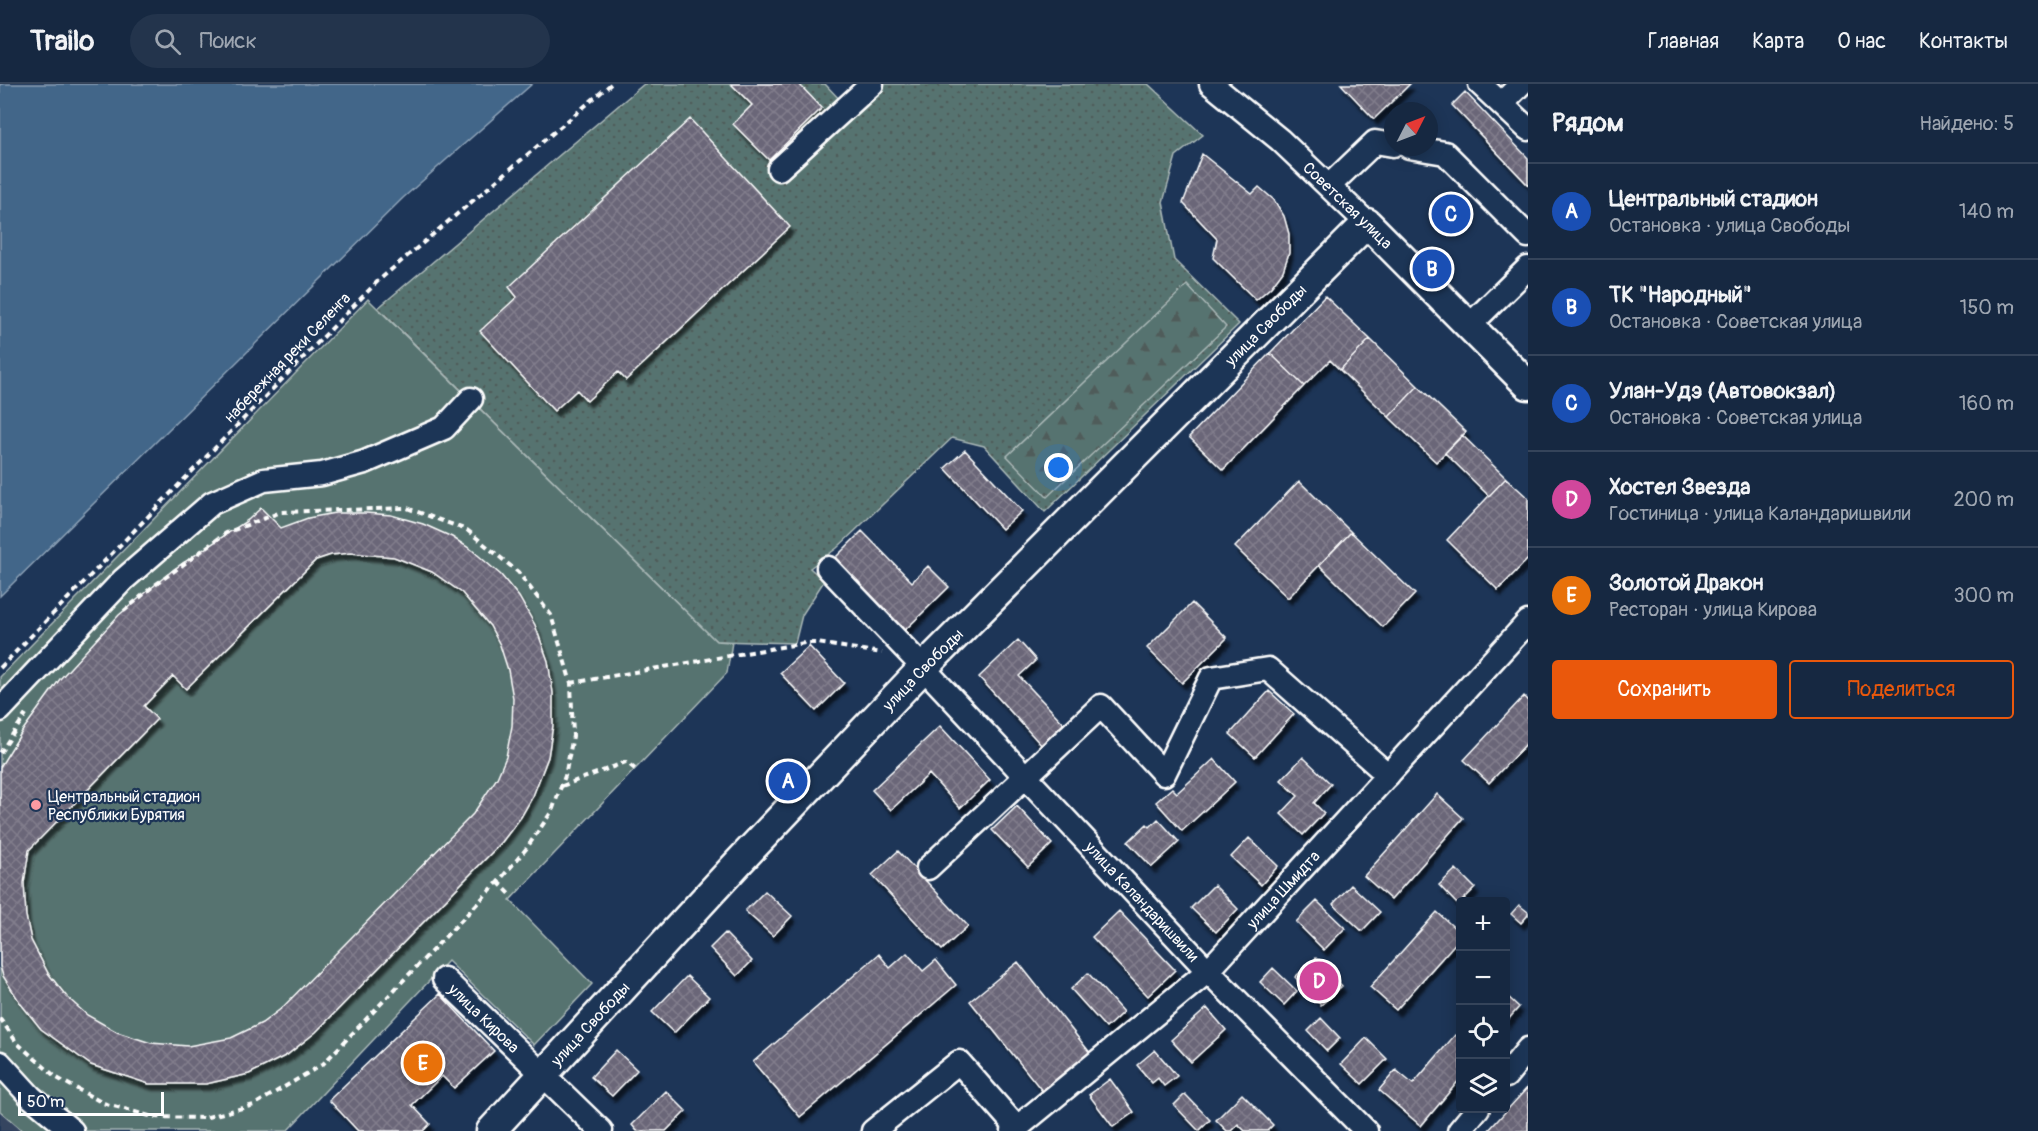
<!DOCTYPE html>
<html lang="ru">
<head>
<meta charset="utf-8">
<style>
	:root { --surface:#162841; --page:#23344c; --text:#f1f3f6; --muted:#9ea6b1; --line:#35445a; --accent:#ea580c }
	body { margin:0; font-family:Pangolin,sans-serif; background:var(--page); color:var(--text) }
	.controls { position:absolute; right:18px; bottom:18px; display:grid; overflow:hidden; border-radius:6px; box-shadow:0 3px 15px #0003 }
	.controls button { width:54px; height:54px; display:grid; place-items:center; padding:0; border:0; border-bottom:2px solid var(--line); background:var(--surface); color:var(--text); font:30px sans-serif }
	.compass { position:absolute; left:1384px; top:18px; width:54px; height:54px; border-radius:50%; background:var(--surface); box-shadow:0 3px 15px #0003; rotate:48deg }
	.scale { position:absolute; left:18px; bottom:15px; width:146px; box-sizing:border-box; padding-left:6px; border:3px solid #fff; border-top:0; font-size:16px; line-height:21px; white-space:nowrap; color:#fff; -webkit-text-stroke:4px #1d3557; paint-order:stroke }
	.you { position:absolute; left:1059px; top:384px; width:21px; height:21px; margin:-15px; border:4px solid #fff; border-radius:50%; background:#1a73e8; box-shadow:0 0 0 9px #1a73e833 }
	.badge { display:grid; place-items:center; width:39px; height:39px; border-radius:50%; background:var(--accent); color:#fff; font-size:20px; font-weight:700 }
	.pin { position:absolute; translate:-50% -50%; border:3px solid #fff; box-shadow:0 2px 6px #0006 }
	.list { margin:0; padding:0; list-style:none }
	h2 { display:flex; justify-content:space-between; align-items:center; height:78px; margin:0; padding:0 24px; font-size:26px }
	h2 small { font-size:20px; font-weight:400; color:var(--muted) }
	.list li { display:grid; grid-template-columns:39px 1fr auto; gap:18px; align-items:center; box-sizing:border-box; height:96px; padding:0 24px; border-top:2px solid var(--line) }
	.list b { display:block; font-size:22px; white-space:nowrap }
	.list p { margin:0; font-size:20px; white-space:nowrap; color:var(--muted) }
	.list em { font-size:20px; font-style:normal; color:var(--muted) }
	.actions { display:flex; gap:12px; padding:18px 24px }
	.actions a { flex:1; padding:14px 0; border:2px solid var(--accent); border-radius:6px; text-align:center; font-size:21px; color:var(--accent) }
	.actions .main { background:var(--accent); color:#fff }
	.icon { flex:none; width:33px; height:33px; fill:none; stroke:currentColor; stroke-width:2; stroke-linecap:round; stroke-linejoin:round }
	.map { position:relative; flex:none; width:1528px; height:1047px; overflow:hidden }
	header { display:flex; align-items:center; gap:36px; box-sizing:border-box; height:84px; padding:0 30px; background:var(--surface); border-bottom:2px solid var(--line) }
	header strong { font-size:28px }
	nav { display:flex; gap:33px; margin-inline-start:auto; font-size:21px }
	.search { width:420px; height:54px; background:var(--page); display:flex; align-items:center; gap:15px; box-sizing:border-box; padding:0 21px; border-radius:33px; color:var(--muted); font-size:22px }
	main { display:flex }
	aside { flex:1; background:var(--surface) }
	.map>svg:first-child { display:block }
	.built { fill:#344461 }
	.grass { fill:url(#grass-dots); stroke:#abb9b8; stroke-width:1.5 }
	.forest { fill:url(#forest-firs); stroke:#abb9b8; stroke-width:1.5 }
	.pitch { fill:#577370; stroke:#abb9b8; stroke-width:1.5 }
	.water { fill:#426689; stroke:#8ea3b8; stroke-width:1.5 }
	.building { fill:url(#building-cross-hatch); stroke:#fff; stroke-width:1.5; fill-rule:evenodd; filter:url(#shadow) }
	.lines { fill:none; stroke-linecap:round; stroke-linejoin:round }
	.minor-casing { stroke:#fff; stroke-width:27 }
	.major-casing { stroke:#fff; stroke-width:33 }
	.path { stroke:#fff; stroke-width:4; stroke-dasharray:6 4.5; stroke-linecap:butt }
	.minor { stroke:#1d3557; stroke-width:22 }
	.major { stroke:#1d3557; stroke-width:28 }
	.poi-dot { fill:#ff9aa2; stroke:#1d3557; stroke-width:2 }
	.labels { text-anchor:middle; stroke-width:4.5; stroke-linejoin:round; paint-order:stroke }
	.street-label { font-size:16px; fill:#fff; stroke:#1d3557 }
	.poi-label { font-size:16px; fill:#fff; stroke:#1d3557; text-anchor:start }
</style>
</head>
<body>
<header>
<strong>Trailo</strong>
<div class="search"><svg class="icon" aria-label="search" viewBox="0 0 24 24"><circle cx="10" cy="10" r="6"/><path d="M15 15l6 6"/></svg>Поиск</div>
<nav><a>Главная</a><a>Карта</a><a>О нас</a><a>Контакты</a></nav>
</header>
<main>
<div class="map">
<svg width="1528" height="1047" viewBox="0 0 1528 1047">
	<defs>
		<pattern id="grass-dots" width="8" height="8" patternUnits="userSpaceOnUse" patternTransform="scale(1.5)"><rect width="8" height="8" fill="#577370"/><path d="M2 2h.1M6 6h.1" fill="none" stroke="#505c5a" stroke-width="1.8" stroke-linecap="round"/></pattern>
		<pattern id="forest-firs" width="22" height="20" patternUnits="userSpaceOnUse" patternTransform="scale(1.5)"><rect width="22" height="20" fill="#577370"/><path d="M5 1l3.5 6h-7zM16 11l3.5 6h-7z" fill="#505c5a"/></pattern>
		<pattern id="building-cross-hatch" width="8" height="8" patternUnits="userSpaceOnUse" patternTransform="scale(1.5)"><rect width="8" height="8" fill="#6b6678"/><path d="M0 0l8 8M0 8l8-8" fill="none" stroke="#817d8c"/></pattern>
		<filter id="shadow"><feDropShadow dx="3.5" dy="6" stdDeviation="1.5" flood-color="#0009"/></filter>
	</defs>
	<rect width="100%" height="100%" fill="#1d3557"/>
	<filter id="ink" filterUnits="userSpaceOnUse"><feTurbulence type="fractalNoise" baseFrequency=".0167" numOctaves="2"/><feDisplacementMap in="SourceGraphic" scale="12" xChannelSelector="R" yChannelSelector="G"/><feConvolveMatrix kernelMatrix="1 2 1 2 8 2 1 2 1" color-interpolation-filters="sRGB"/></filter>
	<g filter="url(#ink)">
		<path class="built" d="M0,1027l23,20h-23z"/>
		<path class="grass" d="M644,0h181l17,18 20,-18h286l55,51 -27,21 -13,46 11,58 65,64 -194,188 -61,-66 -32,-8 -115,110 -27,20 14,13 -22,34 -7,28 -79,-2 -338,-333z"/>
		<path class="forest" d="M1187,201l39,42 -179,170 -40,-41z"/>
		<path class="pitch" d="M368,215l348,342 16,1 -5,31 -217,227 82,84 -58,61 -86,-84 -161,170h-264l-23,-20v-434z"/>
		<path class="water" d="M0,0h532l-129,114 -403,398z"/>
		<path class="building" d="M731,0h68l23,24 -53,52 -36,-36 19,-19z
			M1341,0h69l-36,35z
			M1465,8l63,66v27l-76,-80z
			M690,35l100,108 -164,153 -8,-8 -31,29 -10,-11 -23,21 -74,-80 37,-34 -8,-10z
			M1202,70l50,40 7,-7 15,13 10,16 5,18v19l-6,18 -12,16 -15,13 -43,-42 4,-19 -34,-36z
			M1325,212l45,43 -30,31 -10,-10 -26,26 -34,-33z
			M1370,255l48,47 -29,31 -49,-47z
			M1270,269l34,33 -81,84 -34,-33z
			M1418,302l48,46 -30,30 -47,-45z
			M1462,351l44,43 -17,18 -44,-43z
			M965,366l57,61 -20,18 -57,-61z
			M1506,394l22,20v61l-30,31 -51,-50z
			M1299,397l52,51 -63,66 -53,-51z
			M261,424l20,20 27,-10 27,-5h31l25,2 32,9 29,13 20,13 29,25 18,22 16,28 13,36 5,32v32l-5,32 -15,39 -12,21 -19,25 -186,190 -29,23 -38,19 -43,10h-57l-58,-19 -50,-36 -20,-25 -18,-28 -3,-10v-199l23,-37 37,-51 59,-64 55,-46 74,-49zM351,469l43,4 38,15 30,21 28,33 10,19 8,25 5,28 -1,28 -6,31 -9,21 -24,36 -191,194 -20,15 -31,15 -43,8 -37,-3 -34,-11 -30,-17 -20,-18 -19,-24 -17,-33 -5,-24 -2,-33 5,-33 128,-131 -13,-13 29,-30 13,13 130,-129 15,-5z
			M862,447l50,51 16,-16 21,21 -45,44 -71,-71z
			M1351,448l64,62 -32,33 -64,-62z
			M1192,519l35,35 -45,45 -35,-35z
			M1018,556l18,20 -17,16 48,51 -23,21 -65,-71z
			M809,562l35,37 -28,28 -36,-38z
			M1269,607l25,23 -39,43 -25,-23z
			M1524,612l4,4v42l-39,41 -25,-23z
			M940,642l50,54 -30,28 -31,-34 -38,36 -19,-20z
			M1303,673l28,27 -17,19 10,10 -21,22 -22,-21 17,-18 -17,-16z
			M1214,675l21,23 -53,49 -26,-29 16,-14 5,5z
			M1437,710l26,24 -72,82 -27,-24z
			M1017,722l35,38 -24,23 -36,-37z
			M1158,735l21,23 -27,25 -24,-25 19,-18 3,3z
			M1249,754l29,28 -17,19 -30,-28z
			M898,767l70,75 -26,24 -70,-75z
			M1456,785l19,19 -17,17 -19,-20z
			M1214,801l24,24 -22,23 -25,-24z
			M1351,801l29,27 -18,19 -29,-27z
			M765,807l27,25 -19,20 -28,-25z
			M1317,817l28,27 -21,22 -28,-28z
			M1519,821l9,7v3l-7,8 -10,-9z
			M1119,827l56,59 -27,26 -56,-59z
			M1437,828l23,21v5l-64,72 -26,-23z
			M725,849l27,28 -15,15 -27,-28z
			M907,869l16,18 13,-11 20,25 -156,132 -47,-55 126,-108 11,14z
			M1316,874l26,28 -21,19 -26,-28z
			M1018,878l73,92 -48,38 -73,-91z
			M1273,884l24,23 -13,14 -24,-23z
			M1088,889l35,39 -17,16 -35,-39z
			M687,892l22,21 -35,36 -22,-21z
			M440,910l54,57 -40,37 -12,-12 -30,29 18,19 -7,7h-65l-29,-31z
			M1506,911l13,12 -13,15z
			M1207,924l19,22 -35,32 -20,-22z
			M1321,934l19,20 -13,13 -19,-20z
			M1455,951l5,4v40l-39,47 -42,-36 17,-20 17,14z
			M1366,954l21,21 -25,25 -21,-20z
			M616,966l21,20 -25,26 -21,-19z
			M1155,966l22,26 -13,10 -6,-8 -6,5 -15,-18z
			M1110,995l24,33 -21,15 -24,-32z
			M1528,1003v44h-40z
			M666,1007l20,20 -20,20h-29l-5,-6z
			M1185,1010l25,26 -11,11 -25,-26z
			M1242,1010l31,31 -6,6h-22l-7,-7 -7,7h-4l-11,-11z"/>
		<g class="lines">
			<defs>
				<g id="minor">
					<path d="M1211,0l69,56 87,83"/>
					<path d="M1480,0l48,45"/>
					<path d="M1502,19l19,-19"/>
					<path d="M1409,63l36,6 83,83"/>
					<path d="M779,85l93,-85"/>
					<path d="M1329,102l46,-44 18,3"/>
					<path d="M1470,241l58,-57"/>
					<path id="s1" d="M828,484l87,91 293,312 158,160"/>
					<path d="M0,626l123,-130 89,-77 52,-23 58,-6 43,-12 79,-34 27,-29"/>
					<path d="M928,784l173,-162 63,68 47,-96 57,-9 120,106"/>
					<path id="s2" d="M444,895l157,152"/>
					<path d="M0,979l31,34 41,34"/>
					<path d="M1506,992l22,-27"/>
					<path d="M873,1047l86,-69 58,66"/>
					<path id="s3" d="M1013,1047l195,-160 320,-349"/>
					<path d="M1459,1047l19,-23"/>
				</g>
				<g id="major">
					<path id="s4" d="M491,1047l246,-267 186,-196 444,-445 161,162"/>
				</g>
			</defs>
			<use href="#minor" class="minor-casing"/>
			<use href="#major" class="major-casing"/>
			<path class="path" d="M0,584l379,-388 232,-196
				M571,599l233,-40h13l65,10
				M0,669l26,-39
				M562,702l64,-24 9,7
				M498,798l15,15
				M0,934l17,25 40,35 46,25 50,14 51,1 50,-13 69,-41 175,-182 28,-33 26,-38 13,-35 8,-40 -2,-53 -20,-68 -33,-43 -51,-42 -60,-22 -126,4 -55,21 -75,55 -27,23"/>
			<use href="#minor" class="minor"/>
			<use href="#major" class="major"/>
		</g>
	</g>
	<circle class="poi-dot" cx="36" cy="721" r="6"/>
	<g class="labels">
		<g class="street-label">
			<text transform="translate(1348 121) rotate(44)" y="6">Советская улица</text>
			<text dy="6" stroke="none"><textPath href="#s4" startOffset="1118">улица Свободы</textPath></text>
			<text transform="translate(287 273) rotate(-46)" y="6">набережная реки Селенга</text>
			<text dy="6" stroke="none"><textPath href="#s4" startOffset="632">улица Свободы</textPath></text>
			<text dy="6" stroke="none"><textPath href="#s3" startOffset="363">улица Шмидта</textPath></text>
			<text dy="6" stroke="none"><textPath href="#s1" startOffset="458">улица Каландаришвили</textPath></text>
			<text dy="6" stroke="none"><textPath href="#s2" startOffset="56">улица Кирова</textPath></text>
			<text dy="6" stroke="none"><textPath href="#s4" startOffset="146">улица Свободы</textPath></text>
		</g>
		<g class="poi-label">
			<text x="48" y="718">Центральный стадион<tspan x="48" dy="18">Республики Бурятия</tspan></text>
		</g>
	</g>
</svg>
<div class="controls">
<button>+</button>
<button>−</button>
<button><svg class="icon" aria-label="locate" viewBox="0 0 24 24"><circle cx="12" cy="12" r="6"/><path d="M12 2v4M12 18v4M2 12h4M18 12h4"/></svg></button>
<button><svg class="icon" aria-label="layers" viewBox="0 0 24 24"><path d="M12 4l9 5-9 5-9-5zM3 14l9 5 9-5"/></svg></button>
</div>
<svg class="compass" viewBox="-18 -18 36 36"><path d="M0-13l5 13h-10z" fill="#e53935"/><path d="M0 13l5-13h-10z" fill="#9ea6b1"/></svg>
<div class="scale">50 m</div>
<div class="you"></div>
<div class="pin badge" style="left:788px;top:697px;background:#1a4fb4">A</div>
<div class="pin badge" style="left:1432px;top:185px;background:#1a4fb4">B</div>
<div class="pin badge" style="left:1451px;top:130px;background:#1a4fb4">C</div>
<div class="pin badge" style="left:1319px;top:897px;background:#d1479c">D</div>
<div class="pin badge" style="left:423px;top:979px;background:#e8710a">E</div>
</div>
<aside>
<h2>Рядом<small>Найдено: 5</small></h2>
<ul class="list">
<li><span class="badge" style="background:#1a4fb4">A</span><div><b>Центральный стадион</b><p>Остановка · улица Свободы</p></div><em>140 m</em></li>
<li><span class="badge" style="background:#1a4fb4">B</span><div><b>ТК &quot;Народный&quot;</b><p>Остановка · Советская улица</p></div><em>150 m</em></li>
<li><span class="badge" style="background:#1a4fb4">C</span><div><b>Улан-Удэ (Автовокзал)</b><p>Остановка · Советская улица</p></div><em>160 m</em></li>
<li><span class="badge" style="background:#d1479c">D</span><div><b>Хостел Звезда</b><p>Гостиница · улица Каландаришвили</p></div><em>200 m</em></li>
<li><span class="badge" style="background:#e8710a">E</span><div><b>Золотой Дракон</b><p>Ресторан · улица Кирова</p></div><em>300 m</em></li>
</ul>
<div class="actions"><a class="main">Сохранить</a><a>Поделиться</a></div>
</aside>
</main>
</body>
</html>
